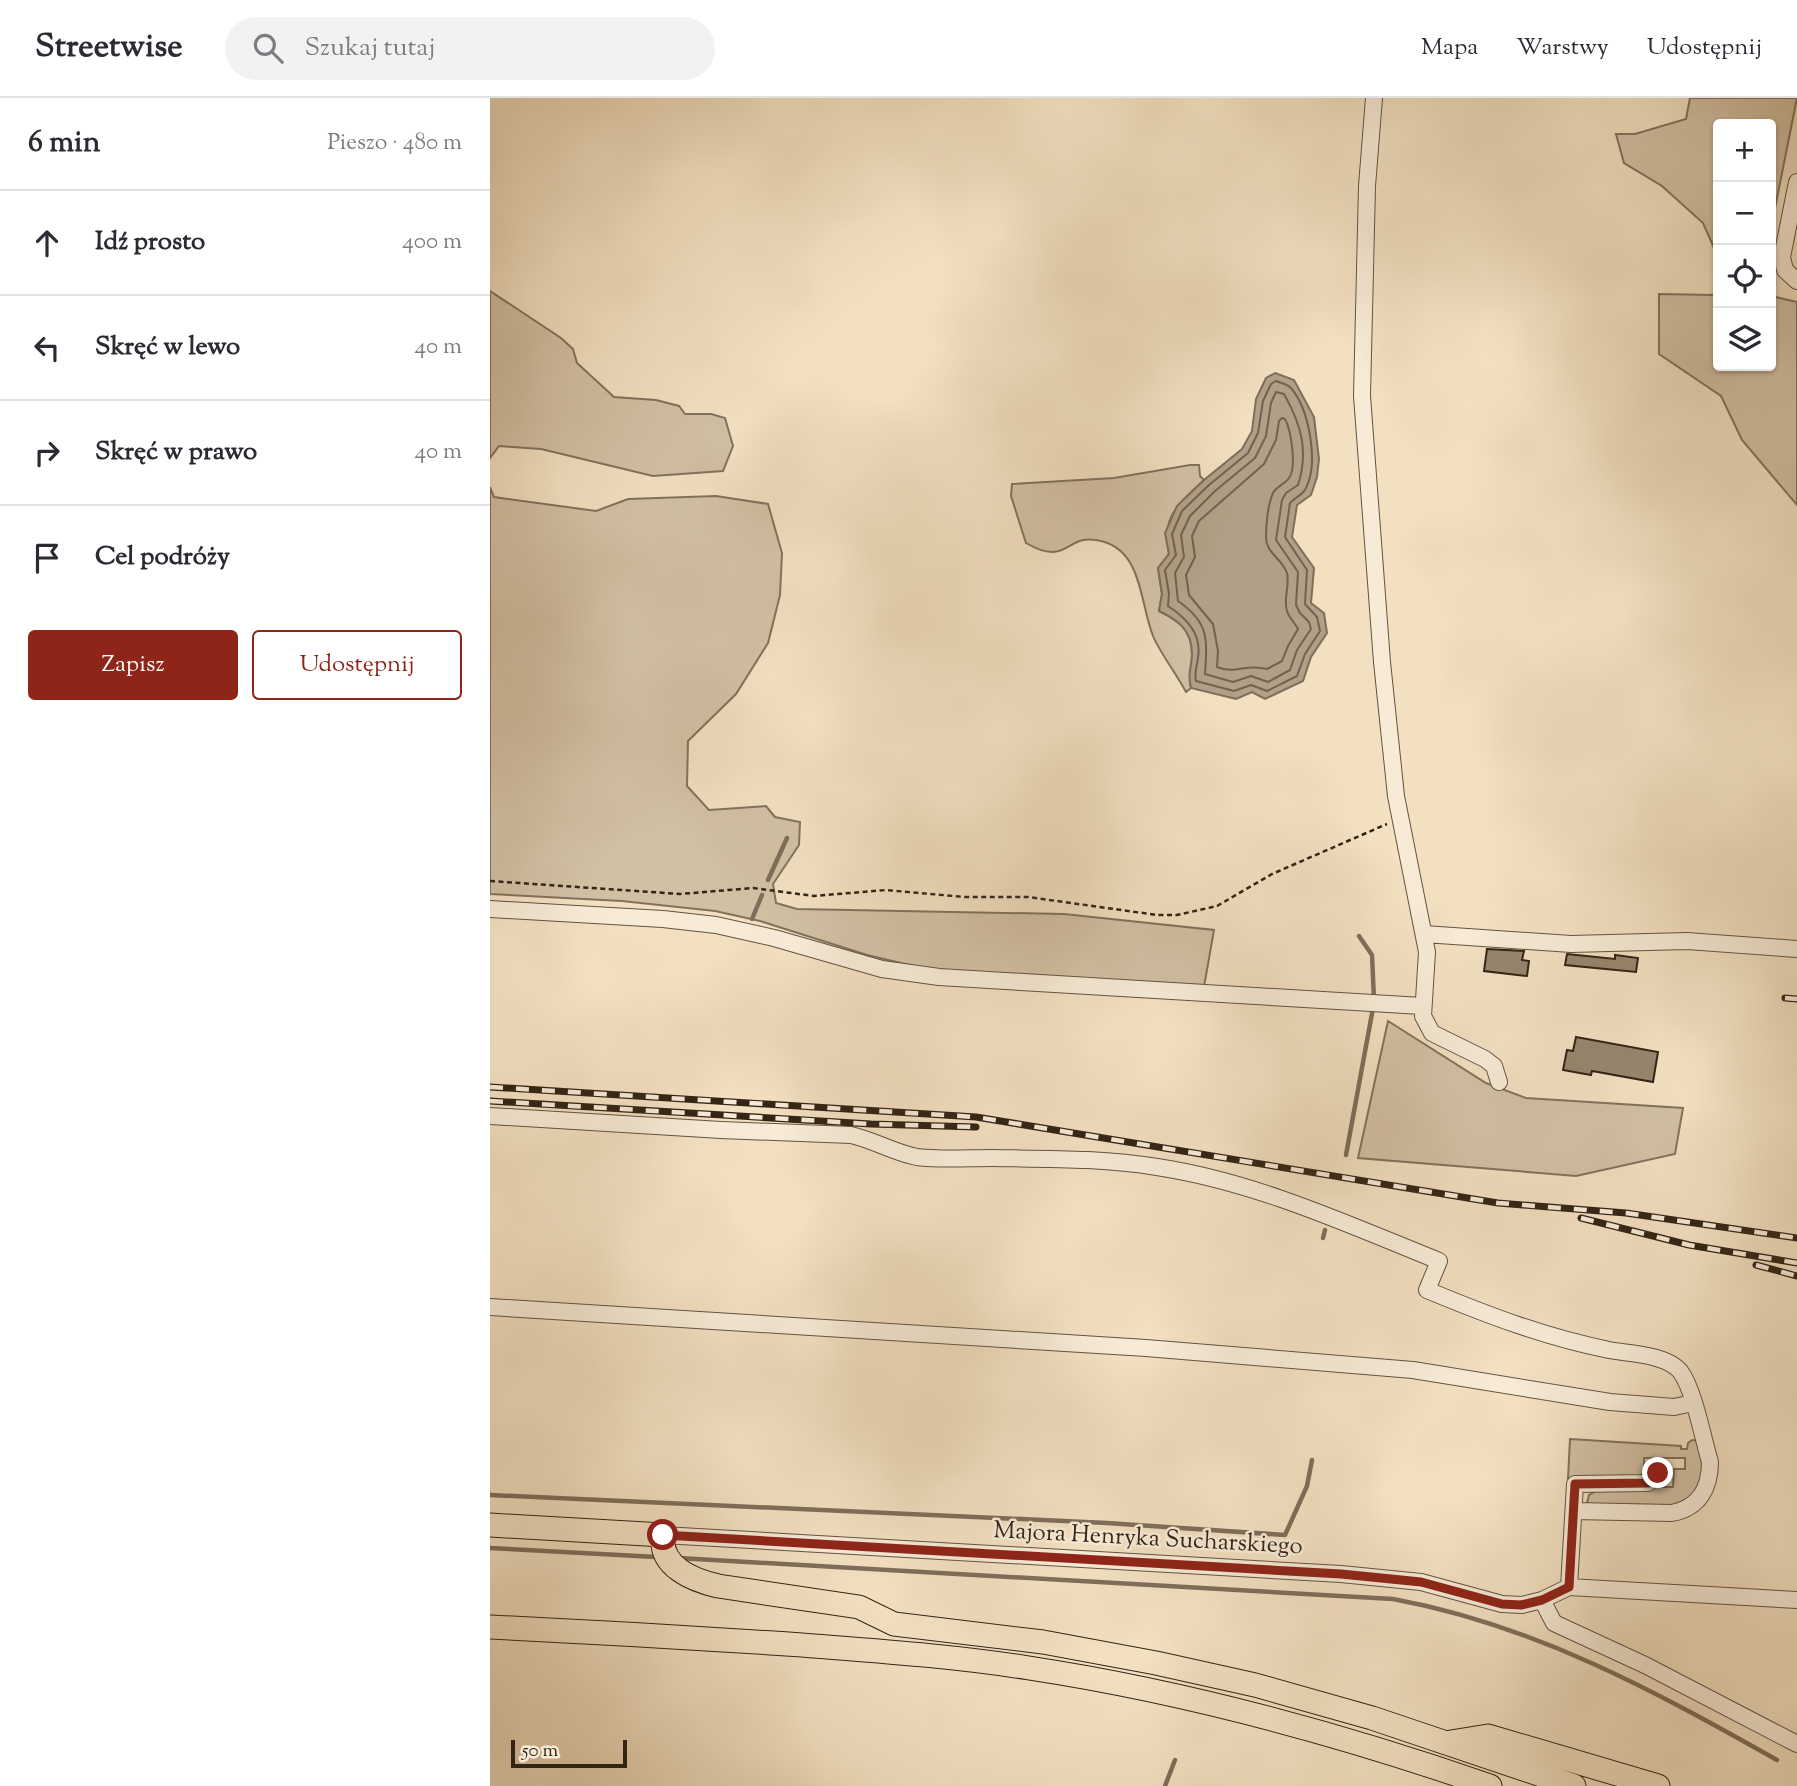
<!DOCTYPE html>
<html lang="pl">
<head>
<meta charset="utf-8">
<style>
	:root { --surface:#fff; --page:#f2f2f3; --text:#2b2b33; --muted:#7c7c81; --line:#e1e1e2; --accent:#8f2418 }
	body { margin:0; font-family:"Sorts Mill Goudy",serif; background:var(--page); color:var(--text) }
	.controls { position:absolute; right:21px; top:21px; display:grid; overflow:hidden; border-radius:7px; box-shadow:0 2px 5px #0004 }
	.controls button { width:63px; height:63px; display:grid; place-items:center; padding:0; border:0; border-bottom:2px solid var(--line); background:var(--surface); color:var(--text); font:35px sans-serif }
	.scale { position:absolute; left:21px; bottom:18px; width:116px; box-sizing:border-box; padding-left:7px; border:4px solid #332416; border-top:0; font-size:19px; line-height:24px; white-space:nowrap; color:#332416; -webkit-text-stroke:5px #f7ebd7; paint-order:stroke }
	.stop { position:absolute; width:21px; height:21px; margin:-16px; border:5px solid #8f2418; border-radius:50%; background:#fff }
	.stop.end { background:#8f2418; border-color:#fff; box-shadow:0 2px 7px #0008 }
	.list { margin:0; padding:0; list-style:none }
	h2 { display:flex; justify-content:space-between; align-items:center; height:91px; margin:0; padding:0 28px; font-size:30px }
	h2 small { font-size:23px; font-weight:400; color:var(--muted) }
	.list li { display:grid; grid-template-columns:46px 1fr auto; gap:21px; align-items:center; box-sizing:border-box; height:105px; padding:0 28px; border-top:2px solid var(--line) }
	.list b { display:block; font-size:26px; white-space:nowrap }
	.list em { font-size:23px; font-style:normal; color:var(--muted) }
	.actions { display:flex; gap:14px; padding:21px 28px }
	.actions a { flex:1; padding:16px 0; border:2px solid var(--accent); border-radius:7px; text-align:center; font-size:24px; color:var(--accent) }
	.actions .main { background:var(--accent); color:#fff }
	.icon { flex:none; width:38px; height:38px; fill:none; stroke:currentColor; stroke-width:2; stroke-linecap:round; stroke-linejoin:round }
	.map { position:relative; flex:none; width:1307px; height:1688px; overflow:hidden }
	header { display:flex; align-items:center; gap:42px; box-sizing:border-box; height:98px; padding:0 35px; background:var(--surface); border-bottom:2px solid var(--line) }
	header strong { font-size:33px }
	nav { display:flex; gap:38px; margin-inline-start:auto; font-size:24px }
	.search { width:490px; height:63px; background:var(--page); display:flex; align-items:center; gap:18px; box-sizing:border-box; padding:0 24px; border-radius:38px; color:var(--muted); font-size:26px }
	main { display:flex }
	aside { flex:1; background:var(--surface) }
	.map>svg:first-child { display:block }
	.green { fill:#d2c0a4; stroke:#82725d; stroke-width:2 }
	.water { fill:#b1a087; stroke:#7f6e5a; stroke-width:2 }
	.lines { fill:none; stroke-linecap:round; stroke-linejoin:round }
	.shore { stroke:#72624e; stroke-width:2 }
	.stream { stroke:#7f6e5a; stroke-width:4.5 }
	.building { fill:#96866f; stroke:#332416; stroke-width:2 }
	.minor-casing { stroke:#635341; stroke-width:18 }
	.highway-casing { stroke:#332416; stroke-width:25 }
	.path { stroke:#332416; stroke-width:2.5; stroke-dasharray:5 3.5; stroke-linecap:butt }
	.minor { stroke:#f7ebd7; stroke-width:16 }
	.highway { stroke:#f2e0c1; stroke-width:23 }
	.rail-casing { stroke:#332416; stroke-width:7 }
	.rail { stroke:#f7ebd7; stroke-width:4.5; stroke-dasharray:13; stroke-linecap:butt }
	.route { stroke:#8f2418; stroke-width:9 }
	.labels { text-anchor:middle; stroke-width:5; stroke-linejoin:round; paint-order:stroke }
	.street-label { font-size:24px; fill:#332416; stroke:#f7ebd7 }
</style>
</head>
<body>
<header>
<strong>Streetwise</strong>
<div class="search"><svg class="icon" aria-label="search" viewBox="0 0 24 24"><circle cx="10" cy="10" r="6"/><path d="M15 15l6 6"/></svg>Szukaj tutaj</div>
<nav><a>Mapa</a><a>Warstwy</a><a>Udostępnij</a></nav>
</header>
<main>
<aside>
<h2>6 min<small>Pieszo · 480 m</small></h2>
<ul class="list">
<li><svg class="icon" aria-label="ahead" viewBox="0 0 24 24"><path d="M12 20V5M6 11l6-6 6 6"/></svg><div><b>Idź prosto</b></div><em>400 m</em></li>
<li><svg class="icon" aria-label="left" viewBox="0 0 24 24"><path d="M17 20v-9H6M10 6l-5 5 5 5"/></svg><div><b>Skręć w lewo</b></div><em>40 m</em></li>
<li><svg class="icon" aria-label="right" viewBox="0 0 24 24"><path d="M7 20v-9h11M14 6l5 5-5 5"/></svg><div><b>Skręć w prawo</b></div><em>40 m</em></li>
<li><svg class="icon" aria-label="arrive" viewBox="0 0 24 24"><path d="M6 21V4h12l-3 4 3 4H6"/></svg><div><b>Cel podróży</b></div></li>
</ul>
<div class="actions"><a class="main">Zapisz</a><a>Udostępnij</a></div>
</aside>
<div class="map">
<svg width="1307" height="1688" viewBox="0 0 1307 1688">
	<rect width="100%" height="100%" fill="#f2e0c1"/>
	<filter id="stains"><feTurbulence type="fractalNoise" baseFrequency=".00286" numOctaves="4"/><feColorMatrix values="0 0 0 0 .2 0 0 0 0 .09 0 0 0 0 .02 0 0 0 .5 -.17"/></filter>
	<radialGradient id="worn" r=".72"><stop offset=".6" stop-color="#630" stop-opacity="0"/><stop offset="1" stop-color="#630" stop-opacity=".3"/></radialGradient>
	<path class="green" d="M1200,0h107l-26,130v-104h-53v133l-15,-34 -41,-37 -38,-23 -8,-29h19l51,-15z
		M1228,190v78h53v-70l26,6v203l-55,-65 -21,-44 -62,-42v-60l54,1z
		M0,193l71,47 12,11 4,14 37,34 42,3 23,6 6,8h26l14,4 8,28 -10,25 -70,5 -112,-27 -42,-3 -9,12z
		M700,367h9l1,11 4,4c-25,24 -43,35 -35,74l-11,14 4,26 -3,17c19,9 33,19 33,43 0,14 -5,18 -1,34l-5,4c-9,-17 -27,-41 -33,-56 -14,-35 -10,-89 -57,-96 -31,-5 -29,27 -70,3l-15,-47 1,-12 102,-6z
		M0,389l4,10 102,14 32,-12 88,-3 52,8 14,49 -2,42 -12,48 -32,51 -48,47 -1,45 22,24 57,-4 9,11 25,5 -1,23 -26,39 3,19 21,6 267,5 150,16 -10,57 -136,-7 -146,-12 -55,-13 -107,-34 -45,-10 -93,-10 -132,-7z
		M898,923l98,62 40,15 157,10 -8,46 -99,22 -218,-18z
		M1080,1341l111,7v3h6l1,-6 4,-3 8,1 5,25 -9,28 -21,12h-85l-3,-3 2,-8 9,-5 10,-3h65l1,-18h11v-11h-41v13l-4,6 -7,2h-65z"/>
	<path class="water" d="M785,275l19,7 20,37 5,42 -2,18 -6,18 -14,10 -5,32 22,31 -3,35 13,10 3,20 -16,24 -8,24 -38,18 -13,-7 -16,7 -45,-11c-4,-16 1,-20 1,-34 0,-24 -14,-34 -33,-43l3,-17 -4,-26 11,-14 -4,-21 12,-27 27,-26 38,-31 10,-18 4,-32 10,-21z"/>
	<g class="lines">
		<path class="shore" d="M786,283c5,2 11,3 15,7 18,21 28,75 15,100 -3,7 -12,10 -16,15l-5,34 22,33 -2,34 12,13 3,14 -15,23 -8,22 -30,15 -16,-6 -17,6 -38,-10c-2,-9 1,-15 2,-23 4,-25 -12,-40 -30,-52l1,-12 -4,-24 11,-15 -4,-21 10,-23 27,-26 39,-32 10,-20 5,-32 8,-17z
			M786,294l8,2c17,30 25,57 14,91l-12,8 -4,7 -6,40 22,32 -2,33 4,8 9,9 2,7 -14,21 -7,20 -22,12 -17,-6 -18,6 -28,-8c2,-34 5,-51 -27,-73l-3,-28 9,-16 -3,-22 9,-19 25,-25 40,-33 11,-22 5,-33z
			M792,320l3,1c6,11 12,48 4,59 -4,6 -12,8 -16,15 -5,11 -7,31 -7,43 -1,17 16,22 21,37 3,12 -4,26 0,38 2,7 8,12 11,18l-10,17 -6,15 -15,8c-21,-6 -31,6 -50,-2l1,-16 -5,-27 -24,-29 -3,-20 9,-18 -3,-21 7,-15 65,-57 12,-24 3,-19z"/>
		<path class="stream" d="M278,782l19,-42
			M262,821l10,-24
			M869,838l13,19 2,45
			M856,1057l27,-147
			M833,1140l2,-8
			M0,1397l617,28 178,12 22,-49 5,-26
			M0,1450l166,9
			M189,1460l714,41c141,26 260,91 384,161
			M675,1688l10,-26"/>
	</g>
	<path class="building" d="M997,851l37,2 -2,9 7,1 -2,15 -43,-5z
		M1077,856l48,5v-4l23,3 -2,14 -71,-7z
		M1086,939l82,15 -5,30 -61,-11 -1,4 -28,-5 4,-20 6,1z"/>
	<g class="lines">
		<defs>
			<path id="minor" d="M884,0l-7,88 -5,210 20,266 14,134 31,156 -4,64 9,17 53,26 9,7 5,16
				M1307,84l-15,75 3,13 12,11
				M0,811l173,10 53,6 58,13 108,31 57,8 483,29
				M934,836l147,10 116,-3 110,8
				M0,1018l231,14 130,5c23,5 43,18 66,22 24,3 50,1 75,1 55,1 110,0 165,9 99,15 190,57 282,94l-12,29c60,25 118,47 182,60 21,4 56,4 71,21 14,18 23,68 30,91 0,26 -11,46 -38,51l-98,-2
				M0,1209l656,41 267,22 197,32 64,5 19,-4
				M173,1437l678,39 80,8 81,22 20,1 20,-5 27,-13 228,13
				M1079,1489l6,-103 73,-1 10,-10
				M1052,1502l12,23 91,42 152,79"/>
			<path id="highway" d="M0,1427l173,10c-4,32 30,45 55,51l141,21 35,17 149,18 113,21 99,22 117,33 202,68
				M0,1529c104,5 208,11 312,18 76,6 152,11 227,23 158,24 311,66 461,118
				M961,1644l37,-6 170,50"/>
		</defs>
		<use href="#minor" class="minor-casing"/>
		<use href="#highway" class="highway-casing"/>
		<path class="path" d="M0,783l190,13 73,-6 61,8 72,-6 79,7h63l129,18h20l40,-9 55,-32 115,-50"/>
		<use href="#minor" class="minor"/>
		<use href="#highway" class="highway"/>
		<defs>
			<path id="rail" d="M1295,900l12,1
				M0,989l486,30 522,86 128,10 171,25
				M0,1003l381,23 105,3
				M1091,1120l108,27 108,18
				M1266,1167l41,11"/>
		</defs>
		<use href="#rail" class="rail-casing"/>
		<use href="#rail" class="rail"/>
	</g>
	<g class="lines">
		<path class="route" d="M173,1437l678,39 80,8 81,22 19,1 21,-5 27,-13 6,-103 73,-1 10,-10"/>
	</g>
	<g class="labels">
		<g class="street-label">
			<text transform="translate(658 1439) rotate(3)" y="8">Majora Henryka Sucharskiego</text>
		</g>
	</g>
	<rect width="100%" height="100%" filter="url(#stains)"/>
	<rect width="100%" height="100%" fill="url(#worn)"/>
</svg>
<div class="controls">
<button>+</button>
<button>−</button>
<button><svg class="icon" aria-label="locate" viewBox="0 0 24 24"><circle cx="12" cy="12" r="6"/><path d="M12 2v4M12 18v4M2 12h4M18 12h4"/></svg></button>
<button><svg class="icon" aria-label="layers" viewBox="0 0 24 24"><path d="M12 4l9 5-9 5-9-5zM3 14l9 5 9-5"/></svg></button>
</div>
<div class="scale">50 m</div>
<div class="stop" style="left:173px;top:1437px"></div>
<div class="stop end" style="left:1168px;top:1375px"></div>
</div>
</main>
</body>
</html>
